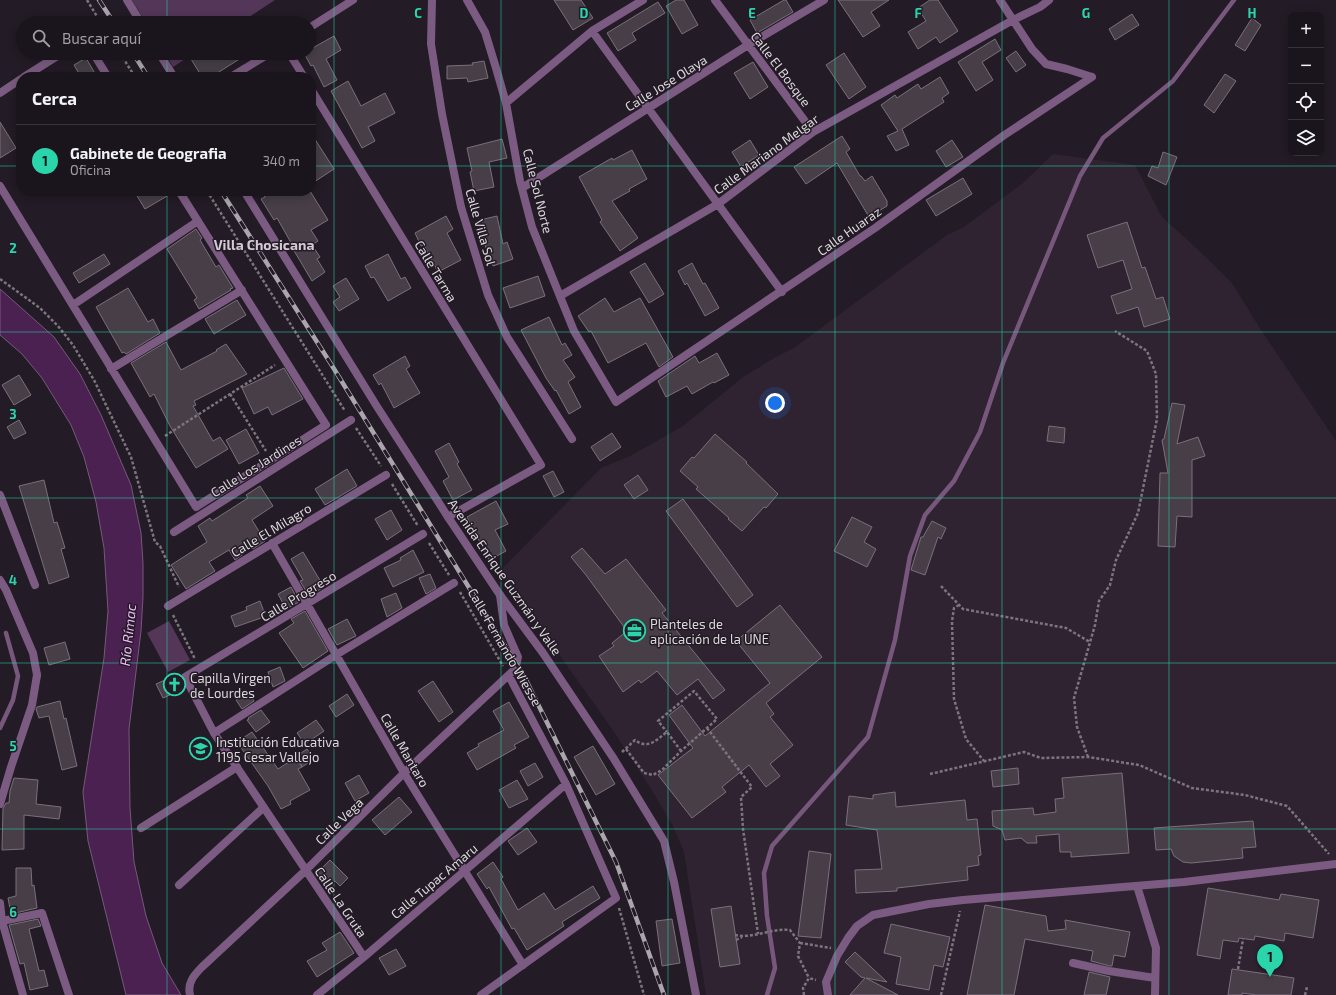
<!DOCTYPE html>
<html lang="es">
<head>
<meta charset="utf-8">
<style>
	:root { --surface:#1a141c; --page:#231d25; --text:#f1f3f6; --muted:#9f9ea3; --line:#38333b; --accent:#2ad5ac }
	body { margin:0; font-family:"Exo 2",sans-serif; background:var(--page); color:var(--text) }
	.controls { position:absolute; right:12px; top:12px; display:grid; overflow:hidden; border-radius:8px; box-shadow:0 2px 10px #0003 }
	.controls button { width:36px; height:36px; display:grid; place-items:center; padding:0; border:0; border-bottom:1px solid var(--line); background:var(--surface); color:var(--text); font:20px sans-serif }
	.you { position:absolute; left:775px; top:403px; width:14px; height:14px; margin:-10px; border:3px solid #fff; border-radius:50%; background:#1a73e8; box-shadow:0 0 0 6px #1a73e833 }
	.badge { display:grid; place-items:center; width:26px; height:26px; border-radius:50%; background:var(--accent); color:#111; font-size:13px; font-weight:700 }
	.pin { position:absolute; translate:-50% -33px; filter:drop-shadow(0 1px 2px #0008) }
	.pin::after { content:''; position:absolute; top:21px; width:14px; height:12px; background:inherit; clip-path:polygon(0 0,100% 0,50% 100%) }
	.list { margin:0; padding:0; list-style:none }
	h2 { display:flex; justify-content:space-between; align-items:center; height:52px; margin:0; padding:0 16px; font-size:17px }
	h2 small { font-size:13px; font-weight:400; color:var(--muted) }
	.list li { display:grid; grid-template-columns:26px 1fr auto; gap:12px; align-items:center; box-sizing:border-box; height:72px; padding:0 16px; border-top:1px solid var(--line) }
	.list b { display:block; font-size:15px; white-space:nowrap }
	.list p { margin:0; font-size:13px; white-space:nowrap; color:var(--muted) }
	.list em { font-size:13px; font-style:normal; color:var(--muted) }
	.icon { flex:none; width:22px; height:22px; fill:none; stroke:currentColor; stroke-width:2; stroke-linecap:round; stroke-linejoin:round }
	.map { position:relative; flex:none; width:1336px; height:995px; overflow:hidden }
	.search { position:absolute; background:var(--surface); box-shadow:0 2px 10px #0003; left:16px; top:16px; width:300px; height:44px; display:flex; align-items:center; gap:10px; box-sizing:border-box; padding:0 14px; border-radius:22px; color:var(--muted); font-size:15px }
	.panel { position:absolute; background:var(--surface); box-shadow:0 2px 10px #0003; left:16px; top:72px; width:300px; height:124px; border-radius:16px }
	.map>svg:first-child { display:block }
	.built { fill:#2f2331 }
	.green { fill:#533658 }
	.water { fill:#4b2152; stroke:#77587c }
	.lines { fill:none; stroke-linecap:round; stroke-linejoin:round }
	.stream { stroke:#77587c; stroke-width:4.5 }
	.building { fill:#473e48; stroke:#7a707c }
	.path { stroke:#7c757d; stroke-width:2.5; stroke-dasharray:3 2; stroke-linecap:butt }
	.service { stroke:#7b5b81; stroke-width:8 }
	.minor { stroke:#7b5b81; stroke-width:8 }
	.tertiary { stroke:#7b5b81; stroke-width:8 }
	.rail-casing { stroke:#aba6ad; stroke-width:4.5 }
	.rail { stroke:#231b25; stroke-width:3; stroke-dasharray:9; stroke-linecap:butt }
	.grid { fill:none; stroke:#2ad5ac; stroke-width:1; stroke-opacity:0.55 }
	.labels { text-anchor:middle; stroke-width:3; stroke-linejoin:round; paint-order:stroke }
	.street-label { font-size:13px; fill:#ddd8de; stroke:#231b25 }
	.poi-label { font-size:13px; fill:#ddd8de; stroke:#231b25; text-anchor:start }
	.neighbourhood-label { font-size:14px; font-weight:bold; fill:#d4c9d6; stroke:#231b25 }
	.water-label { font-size:14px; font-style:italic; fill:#efbaf8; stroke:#231b25 }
	.grid-label { font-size:13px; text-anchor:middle; font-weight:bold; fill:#2ad5ac; stroke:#231b25; stroke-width:3; stroke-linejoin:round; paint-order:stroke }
</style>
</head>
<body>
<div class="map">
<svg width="1336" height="995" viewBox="0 0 1336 995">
	<rect width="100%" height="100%" fill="#231b25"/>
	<path class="built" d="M1053,154l82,11 27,52 44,40 26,26 29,47 75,111v554h-630l-22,-143 -11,-26 -22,-37 -39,-60 -59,-83 -54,-74 102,-104 29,-12 53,-30 60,-49 31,-19 20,-10 153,-113 17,-8 59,-44z"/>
	<path class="green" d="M132,0h143l-35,23h-94z
		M165,53h29l-21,14z
		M169,621l21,39 -22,12 -21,-39z"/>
	<path class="water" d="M0,289l54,48 26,37 21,41 30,70 10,48 2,30v34l-2,34 -12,98 1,79 4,54 12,54 16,47 19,32h-55l-38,-154 -5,-49 21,-134 4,-47 -4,-63 -8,-46 -12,-45 -13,-32 -29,-47 -20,-24 -22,-19z"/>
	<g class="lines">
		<path class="stream" d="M0,728l13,-28 5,-24 -12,-43
			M767,995l8,-27 -8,-52 -3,-43 8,-27 96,-109 27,-97 15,-84 15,-41 29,-34 26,-49 23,-69 77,-187 23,-38 70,-57 61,-81"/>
	</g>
	<path class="building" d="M554,0h27l12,18 -20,12z
		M676,0h8l14,25 -16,9 -16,-28z
		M784,0h2l7,12 -36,21 -7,-13z
		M838,0h51l-18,12 9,14 -17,11z
		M930,0h8l20,31 -18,12 -4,-6 -18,12 -10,-17 18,-11 -8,-13z
		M658,2l7,11 -33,20 4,7 -18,11 -11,-18z
		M1132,14l7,11 -24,15 -6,-11z
		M1252,18l9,7 -16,26 -10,-6z
		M334,36l7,14 -15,9 11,21 -13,7 -11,-22 -2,1 -7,-13h5v-3z
		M995,39l6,11 -19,12 11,18 -17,11 -18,-29z
		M1016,51l10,14 -10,7 -10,-14z
		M201,53h48l-38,24h-9l-11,-18z
		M844,53l22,34 -17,12 -23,-34z
		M86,58l11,19h-16l-7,-12z
		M484,61l4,17 -20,4 -1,-4 -20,1v-13l26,-1 -1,-2z
		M753,62l15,25 -18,12 -16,-26z
		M1225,74l11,7 -22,32 -10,-8z
		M940,77l9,16 -7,5 2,4 -42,27 7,16 -13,6 -9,-15 11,-5 -17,-26 14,-10 2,3 21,-14 3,5z
		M348,81l13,25 24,-13 10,20 -27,14 7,14 -13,7 -31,-57z
		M0,122l16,26 -16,10z
		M311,133l23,36 -23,15z
		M842,136l8,13 -4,3 14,24h1l4,5 7,-5 15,25v5l-18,11 -32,-54 -31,21 -12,-17z
		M502,139l5,19 -18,4 5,25 -20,4 -4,-19 2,-1 -5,-23z
		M750,140l9,15 -18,12 -9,-15z
		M952,140l11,17 -17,10 -10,-16z
		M632,150l15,29 -18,10 1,2 -18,10 26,37 -18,13 -20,-29 2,-2 -23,-43 33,-19 1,2z
		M1163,152l14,5 -11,28 -18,-9 4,-10 6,2z
		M963,178l9,16 -36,22 -10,-16z
		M134,191h40v1l-29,17z
		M262,191h48l18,29 -17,10 7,11 -6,4 8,12 -3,2 8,13 -13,9 -19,-32 1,-1 -17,-30 -3,2 -13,-21 4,-2z
		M446,216l7,13 -6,4 14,27 -23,12 -14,-27 -3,1 -6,-13z
		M497,216l6,28 4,-2 6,17 -20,7 -8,-21 -5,-25z
		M1127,222l15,46 3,-1 11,32 7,-2 7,22 -26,8 -6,-20 -21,7 -6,-18 21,-7 -9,-29 -25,8 -11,-33z
		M196,229l6,9 -2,2 16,27 3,-2 14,23 -3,1 1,1 -32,19 -5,-9 3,-2 -30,-49z
		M104,254l6,10 -31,19 -6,-10z
		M388,254l13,25 4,-2 6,11 -23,13 -14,-24 -3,1 -6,-12z
		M645,263l19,31 -15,9 -19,-31z
		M692,263l11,21 2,-1 14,25 -14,8 -18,-33 -2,2 -7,-14z
		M538,276l7,20 -35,12 -7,-20z
		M346,278l13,21 -20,12 -6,-9 7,-5 -7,-11z
		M128,288l20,34 5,-3 7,14 -34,21 -2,-2 -2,1 -26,-46z
		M605,298l9,14 26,-14 33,59 -14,10 -13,-24 -38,20 -17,-32 -2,1 -11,-16z
		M237,300l9,15 -32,19 -9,-15z
		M549,317l13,28 3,-2 7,12 -9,5 12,17 -7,5 13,25 -12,7 -13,-24 -1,1 -9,-13 -25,-48z
		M166,342l15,28 36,-19 -1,-1 10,-6 21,30 -53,27 2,4 -3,1 20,35 7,-4 8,12 -32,19 -26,-42 -16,-32 -4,3 -19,-34z
		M717,353l12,22 -15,8 -1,-1 -21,12 -5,-8 -21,11 -8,-16 37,-25 4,7z
		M405,356l5,10 -4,3 14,24 -26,15 -13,-25 -2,2 -6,-10z
		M284,368l19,31 -31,16 -4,-8 -14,7 -12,-26z
		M19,375l12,20 -17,10 -12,-20z
		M1172,403l13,2 -8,39 21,-7 7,19 -13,4v57l-15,-1 -2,31 -17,-1 2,-73h8l-6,-33 2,-1z
		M19,420l7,13 -12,6 -7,-12z
		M1049,426l16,2 -1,15 -17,-2z
		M246,429l13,24 -20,11 -13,-24z
		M612,433l9,14 -21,14 -9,-14z
		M715,434l32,28 -1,1 32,31 -12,14 -2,-1 -22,24 -14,-12 1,-1 -33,-29 2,-2 -18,-16 12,-14 2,1z
		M449,443l10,19 -2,2 15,26 -19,10 -10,-19 6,-4 -14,-26z
		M347,469l10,17 -32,19 -10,-16z
		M553,471l11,21 -10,5 -11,-21z
		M638,475l10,15 -14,9 -10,-14z
		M44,480l10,43 3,-1 8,26 -4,1 8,28 -20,7 -30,-98z
		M260,486l13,20 -21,14 13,21 -12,8 -3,-4 -10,4 2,6 -7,5 -6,-10 -20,12 6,9 -29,18 -15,-24 36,-23 -9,-16 12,-8 2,3 36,-23 -2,-3z
		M683,499l70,96 -16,12 -71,-96z
		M496,501l12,23 -13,6 11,21 -17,9 -22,-43z
		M391,510l11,20 -15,10 -12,-21z
		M852,517l20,10 -8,15 12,7 -9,18 -33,-16z
		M932,521l14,7 -5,11 -3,-2 -13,38 -14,-5 10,-33h2z
		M582,548l23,26 21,-15 40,51 -4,3 63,77 -12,9 -15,-20 -21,16 -20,-24 -16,12 -2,-3 -16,12 -24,-36 15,-10 -2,-3 15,-12 -41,-56 -15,-18z
		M413,550l11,22 -31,15 -9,-19 17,-8 -1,-2z
		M303,552l21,35 -15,9 -9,-15 3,-1 -12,-21z
		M430,574l6,14 -10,6 -7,-16z
		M291,587l8,15 -13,7 -8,-15z
		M396,593l6,15 -15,9 -6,-18z
		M260,601l4,11 -4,2 1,4 -26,9 -4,-11 16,-6 -1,-3z
		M780,605l42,52 -56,46 8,11 -4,3 23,28 -23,19 10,12 -14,11 -17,-22 -27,22 4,5 -34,26 -34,-43 35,-27 -24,-33 13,-10 23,31 65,-53 -34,-42z
		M305,611l23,40 -25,17 -24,-35 15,-10 -3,-4z
		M347,619l9,17 -19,9 -9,-16z
		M65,642l5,17 -21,6 -5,-17z
		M280,667l5,14 -12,6 -5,-15z
		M174,676l7,14 -18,8 -7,-14z
		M433,681l20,31 -14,10 -21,-31z
		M248,692l6,9 -12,8 -6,-9z
		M347,694l7,11 -18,12 -7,-11z
		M60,701l4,18 2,-1 11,48 -15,4 -13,-54 -10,2 -3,-9 1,-2z
		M509,702l20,35 -15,8 2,3 -39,22 -10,-17 12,-7 -1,-2 26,-14 -11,-19z
		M261,710l9,12 -14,10 -9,-12 2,-1 -1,-1z
		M316,720l8,11 -19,13 -8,-11z
		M252,732l26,37 17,-11 7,9 -4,2 12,21 -20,11 1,3 -10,5 -13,-23 -31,-44z
		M593,746l22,38 -19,11 -22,-38z
		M307,749l7,10 -12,8 -4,-12z
		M535,763l8,14 -15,9 -8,-15z
		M1018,768l1,16 -26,3 -2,-16z
		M1122,773l7,80 -58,4v-5h-11l-1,-18 -23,2 1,7h-10l-6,-5 -16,2 -3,-10 -9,-4 -1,-15 41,-3 1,7 22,-3 -1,-13 9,-1 -2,-20z
		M359,775l10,18 -14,8 -10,-18z
		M14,778l24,2 -2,24 25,3 -2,12 -35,-4v34l-22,1 1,-42 3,-5h3l1,-12z
		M517,780l11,19 -19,9 -10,-18z
		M895,792l1,15 69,-7 2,20 10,-1 4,36 -3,1 1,9 -12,2 1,13 -71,8v3l-41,2 -1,-23 27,-1 -5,-39 -31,-5 3,-29 24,3v-4z
		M399,797l13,15 -27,23 -13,-15z
		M1253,821l3,26 -14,1 1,10 -52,5 -8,-1 -9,-6 -3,-7 -15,1 -2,-22z
		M527,828l10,14 -19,13 -10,-14z
		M809,851l22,3 -10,84 -23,-2z
		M330,860l18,18 -8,8 -5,-5 -6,6 -13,-13z
		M493,862l10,15 -2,2 17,31 26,-17 11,17 38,-24 7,12 -38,24 2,4 -37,24 -13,-22 -2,1 -23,-42 -2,2 -10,-15z
		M16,868h15l1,18 2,-1 3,23 -26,6 -3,-16 8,-2z
		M1208,888l71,12 2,-6 38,6 -6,38 -28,-5 -1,8 -29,-5 -1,4 -15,-2 -1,4 -15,-2 -3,19 -23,-4z
		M985,905l61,11 2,15 18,-2 -1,-9 65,12 -5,25 -11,-2 -2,11h-2l-19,-5 2,-10 -68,-12 -11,56h-47z
		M731,906l9,58 -20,3 -9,-58z
		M38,919l3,7 -12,3 10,42 5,-1 4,16 -18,4 -6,-27 -4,1 -11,-39z
		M672,919l8,44 -18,3 -6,-45z
		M891,924l59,13 -7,30 -9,-2 -5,25 -33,-6 5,-27 -17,-4z
		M340,932l14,21 -37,24 -10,-16 20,-11 -5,-7z
		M396,949l10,17 -17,9 -10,-17z
		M855,952l32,30 -21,-4 32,17h-48l15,-17 -4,-1 -16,-15z
		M1232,969l62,9 -3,17h-34l-15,-2v2h-14z
		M1089,972l21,5 -4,18h-22z"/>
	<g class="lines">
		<path class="path" d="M87,0l14,23
			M120,53l15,24
			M207,191l138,220
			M0,279l40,29 18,18 15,19 21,35 37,77 24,85 5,4 19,41
			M230,394l36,57
			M356,428l25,38
			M165,436l110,-71
			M392,484l26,42
			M429,543l20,32
			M941,586l22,23 103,19 24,14
			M460,592l43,74
			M959,605l-5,3 -2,13 2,78 12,40 18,22
			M173,615l22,44
			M707,728l45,59 -11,10 2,32 15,105
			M626,749l18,24 9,2 9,-5 19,-19 36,-32 -23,-28 -36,30 9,11
			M622,752l13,-12c13,10 21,0 32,-8l14,19
			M1088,757l-11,-30 -3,-29 21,-73 4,-24 11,-16 6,-25 22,-47 19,-94 -1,-45 -9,-23 -32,-20
			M930,774l94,-22 17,6 47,-1 51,8 53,23 53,7 42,11 42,48
			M619,908l25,87
			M735,935c18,4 36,-7 55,-5l10,13 -2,13 11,22
			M736,940l6,-3
			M800,943l31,5
			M1238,969l5,-30
			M804,995l-1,-7 6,-10 7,2
			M941,995l19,-84
			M1305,995l2,-8"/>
		<path class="service" d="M0,580l6,10 27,63 4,22
			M404,773l119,192
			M141,828l96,-61
			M179,885l84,-77
			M1137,886l19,62 -1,47
			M2,921l40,-8 27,82
			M1073,963l36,8 46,7
			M828,995l-2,-13 11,-26 11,-18 9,-12 16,-11 56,-11 34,-4 221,-18 152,-18"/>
		<path class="minor" d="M432,0l-1,44 11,70 19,93 27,88 19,42 65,102
			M467,0l18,32 11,36 10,35 14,78 12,46 42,104 42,71 259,-174 128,-92 89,-59
			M715,0l98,132
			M1000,0l32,49 14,15 21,5 25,8
			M309,28l44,-28
			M592,31l190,261
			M93,53l15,24
			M289,53l15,24
			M24,77l38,-24
			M231,77l39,-24
			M311,89l230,376 -93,52
			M0,93l21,-14
			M506,103l86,-72 51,-31
			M0,186l196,321 130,-82 -147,-234
			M522,188l226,-143 76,-45
			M560,296l158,-92 95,-72 200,-112 27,-13 9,-7
			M73,305l125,-84
			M111,369l131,-79
			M174,532l177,-112
			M272,543l132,230
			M168,606l218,-131
			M214,733l122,-78 118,-72
			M0,804l11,-37 21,-62 5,-30
			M0,903l2,18 21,74
			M364,957l-150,-224 -29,-56 238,-143
			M190,995c-3,-12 4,-20 12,-28l103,-96 99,-98 109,-102 3,-5 2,-9 -14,-32 -4,-30
			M317,995l47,-38 202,-173
			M481,995l135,-97 -50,-114 -57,-108"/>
		<path class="tertiary" d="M127,0l14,23
			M159,53l15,24
			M244,191l132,214 72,112 52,78 43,58 71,106 50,82 10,41 22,113
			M0,495l35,90"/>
		<defs>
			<path id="rail" d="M99,0l15,23
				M133,53l15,24
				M221,191l110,173 195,316 90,182 48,133"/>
		</defs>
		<use href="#rail" class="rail-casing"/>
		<use href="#rail" class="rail"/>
	</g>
	<path class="grid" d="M167,0v23M334,0v995M501,0v995M668,0v995M835,0v995M1002,0v995M1169,0v995M167,53v24M0,166h21M311,166h1025M167,191v804M0,332h1336M0,498h1336M0,663h1336M0,829h1336"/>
	<defs>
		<symbol id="office-ring" viewBox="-11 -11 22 22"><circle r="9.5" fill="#231b25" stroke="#2ad5ac" stroke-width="1.5"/><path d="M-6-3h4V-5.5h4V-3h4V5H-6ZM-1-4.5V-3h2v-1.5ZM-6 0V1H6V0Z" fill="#2ad5ac"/></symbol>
		<symbol id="church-ring" viewBox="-11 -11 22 22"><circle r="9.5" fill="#231b25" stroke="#2ad5ac" stroke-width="1.5"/><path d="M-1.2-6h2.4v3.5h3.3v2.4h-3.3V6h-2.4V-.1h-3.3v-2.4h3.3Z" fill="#2ad5ac"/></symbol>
		<symbol id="school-ring" viewBox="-11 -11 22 22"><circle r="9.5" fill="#231b25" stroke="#2ad5ac" stroke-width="1.5"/><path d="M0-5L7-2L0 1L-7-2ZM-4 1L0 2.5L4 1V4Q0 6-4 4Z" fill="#2ad5ac"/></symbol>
	</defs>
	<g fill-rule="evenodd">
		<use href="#office-ring" x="622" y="618" width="25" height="25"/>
		<use href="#church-ring" x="162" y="672" width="25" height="25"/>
		<use href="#school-ring" x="188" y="736" width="25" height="25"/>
	</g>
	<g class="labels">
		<g class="street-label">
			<text transform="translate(781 69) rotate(53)" y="5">Calle El Bosque</text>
			<text transform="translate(666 83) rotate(-32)" y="5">Calle Jose Olaya</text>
			<text transform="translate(766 154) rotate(-36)" y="5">Calle Mariano Melgar</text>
			<text transform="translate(538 191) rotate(76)" y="5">Calle Sol Norte</text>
			<text transform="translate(481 227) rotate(74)" y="5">Calle Villa Sol</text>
			<text transform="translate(849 231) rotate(-35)" y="5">Calle Huaraz</text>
			<text transform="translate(436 271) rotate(59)" y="5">Calle Tarma</text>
			<text transform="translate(256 466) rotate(-32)" y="5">Calle Los Jardines</text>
			<text transform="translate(271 530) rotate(-31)" y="5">Calle El Milagro</text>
			<text transform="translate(505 577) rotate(55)" y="5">Avenida Enrique Guzmán y Valle</text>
			<text transform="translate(298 596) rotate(-31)" y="5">Calle Progreso</text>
			<text transform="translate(505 647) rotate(60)" y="5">Calle Fernando Wiesse</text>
			<text transform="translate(405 750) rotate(60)" y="5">Calle Mantaro</text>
			<text transform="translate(339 821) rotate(-44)" y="5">Calle Vega</text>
			<text transform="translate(434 881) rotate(-40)" y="5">Calle Tupac Amaru</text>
			<text transform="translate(341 902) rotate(56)" y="5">Calle La Gruta</text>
		</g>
		<g class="poi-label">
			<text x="650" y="629">Planteles de<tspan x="650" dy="15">aplicación de la UNE</tspan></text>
			<text x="190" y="683">Capilla Virgen<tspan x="190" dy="15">de Lourdes</tspan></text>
			<text x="216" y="747">Institución Educativa<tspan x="216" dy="15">1195 Cesar Vallejo</tspan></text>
		</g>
		<g class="neighbourhood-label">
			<text x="264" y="250">Villa Chosicana</text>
		</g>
		<g class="water-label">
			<text transform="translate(128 635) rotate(-84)" y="5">Río Rímac</text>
		</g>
	</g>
	<g class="grid-label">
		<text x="418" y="18">C</text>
		<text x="584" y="18">D</text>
		<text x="752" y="18">E</text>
		<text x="918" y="18">F</text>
		<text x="1086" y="18">G</text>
		<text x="1252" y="18">H</text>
		<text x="13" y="253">2</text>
		<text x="13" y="419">3</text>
		<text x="13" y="585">4</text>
		<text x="13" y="751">5</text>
		<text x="13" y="917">6</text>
	</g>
</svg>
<div class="controls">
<button>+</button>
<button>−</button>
<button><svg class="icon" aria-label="locate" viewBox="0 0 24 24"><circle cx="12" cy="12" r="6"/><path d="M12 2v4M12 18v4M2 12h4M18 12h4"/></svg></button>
<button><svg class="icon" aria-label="layers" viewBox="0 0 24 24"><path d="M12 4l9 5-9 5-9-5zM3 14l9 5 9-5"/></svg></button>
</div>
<div class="you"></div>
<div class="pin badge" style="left:1270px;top:977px">1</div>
<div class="search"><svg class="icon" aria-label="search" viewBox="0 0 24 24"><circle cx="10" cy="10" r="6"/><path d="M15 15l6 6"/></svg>Buscar aquí</div>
<section class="panel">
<h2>Cerca<small></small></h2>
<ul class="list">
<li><span class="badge">1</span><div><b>Gabinete de Geografia</b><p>Oficina</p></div><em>340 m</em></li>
</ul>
</section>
</div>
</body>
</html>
